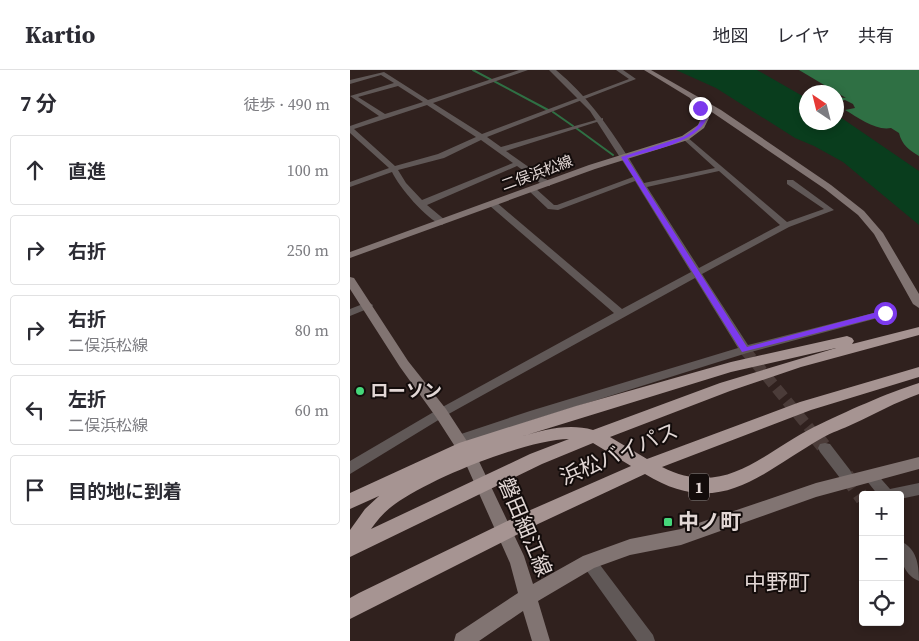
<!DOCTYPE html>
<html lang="ja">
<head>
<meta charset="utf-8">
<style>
	:root { --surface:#fff; --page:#f2f2f3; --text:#2b2b33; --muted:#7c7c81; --line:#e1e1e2 }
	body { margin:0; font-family:"Source Serif 4","Noto Sans JP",serif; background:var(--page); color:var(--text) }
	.controls { position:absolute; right:15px; bottom:15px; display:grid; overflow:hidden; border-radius:5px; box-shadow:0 2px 8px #0003 }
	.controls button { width:45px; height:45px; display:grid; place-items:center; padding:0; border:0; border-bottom:1px solid var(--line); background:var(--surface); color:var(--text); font:25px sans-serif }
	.compass { position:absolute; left:449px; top:15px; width:45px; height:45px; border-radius:50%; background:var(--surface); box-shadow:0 2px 8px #0003; rotate:325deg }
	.stop { position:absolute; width:15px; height:15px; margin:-11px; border:4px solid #7c3aed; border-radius:50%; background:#fff }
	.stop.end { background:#7c3aed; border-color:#fff; box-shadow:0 1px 5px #0008 }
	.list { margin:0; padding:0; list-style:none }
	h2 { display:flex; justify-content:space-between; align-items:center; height:65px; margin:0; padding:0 20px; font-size:21px }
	h2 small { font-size:16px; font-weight:400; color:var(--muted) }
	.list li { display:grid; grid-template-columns:32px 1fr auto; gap:15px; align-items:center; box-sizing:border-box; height:70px; margin:0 10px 10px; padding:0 10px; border:1px solid var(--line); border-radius:5px }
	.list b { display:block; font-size:19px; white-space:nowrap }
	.list p { margin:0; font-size:16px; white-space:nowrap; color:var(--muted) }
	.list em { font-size:16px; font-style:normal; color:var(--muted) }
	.icon { flex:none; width:28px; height:28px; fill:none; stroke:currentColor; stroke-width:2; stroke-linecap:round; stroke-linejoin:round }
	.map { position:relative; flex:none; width:569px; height:571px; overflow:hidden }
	header { display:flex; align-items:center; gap:30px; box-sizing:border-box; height:70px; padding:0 25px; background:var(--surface); border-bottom:1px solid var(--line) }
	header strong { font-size:24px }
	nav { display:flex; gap:28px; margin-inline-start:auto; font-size:18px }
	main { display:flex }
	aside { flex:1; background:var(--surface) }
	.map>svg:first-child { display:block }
	.green { fill:#093d1d }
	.water { fill:#2f7044 }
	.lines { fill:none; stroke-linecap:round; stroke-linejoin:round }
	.stream { stroke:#2f7044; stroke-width:2 }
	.minor-tunnel-far1 { stroke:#4b3c39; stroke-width:11; stroke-dasharray:11 5.5; stroke-linecap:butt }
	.minor-tunnel { stroke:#4b3c39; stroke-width:15; stroke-dasharray:15 8; stroke-linecap:butt }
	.minor { fill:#605857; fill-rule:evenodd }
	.tertiary { fill:#605857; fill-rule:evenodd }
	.secondary { fill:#817472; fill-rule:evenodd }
	.trunk { fill:#a69492; fill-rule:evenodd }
	.route { fill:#7c3aed }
	.poi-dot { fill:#45d77a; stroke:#130c0b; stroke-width:2 }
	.labels { text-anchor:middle; stroke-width:4; stroke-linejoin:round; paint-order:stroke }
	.far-street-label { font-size:15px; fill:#e2d7d5; stroke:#130c0b }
	.shield { fill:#130c0b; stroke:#a49a98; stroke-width:1 }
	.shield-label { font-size:16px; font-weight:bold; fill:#e2d7d5 }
	.poi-label { font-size:18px; font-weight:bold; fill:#e2d7d5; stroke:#130c0b; text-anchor:start }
	.near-street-label { font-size:21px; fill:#e2d7d5; stroke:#130c0b }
	.near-poi-label { font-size:21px; font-weight:bold; fill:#e2d7d5; stroke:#130c0b; text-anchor:start }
	.near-neighbourhood-label { font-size:22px; fill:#e2d7d5; stroke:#130c0b }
</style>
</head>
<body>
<header>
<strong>Kartio</strong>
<nav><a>地図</a><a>レイヤ</a><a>共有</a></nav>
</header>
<main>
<aside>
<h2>7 分<small>徒歩 · 490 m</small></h2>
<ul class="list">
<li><svg class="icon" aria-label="ahead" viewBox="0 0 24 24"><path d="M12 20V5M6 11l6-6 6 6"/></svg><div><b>直進</b></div><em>100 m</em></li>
<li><svg class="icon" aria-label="right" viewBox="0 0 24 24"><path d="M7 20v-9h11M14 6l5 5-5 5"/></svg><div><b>右折</b></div><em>250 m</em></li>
<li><svg class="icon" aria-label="right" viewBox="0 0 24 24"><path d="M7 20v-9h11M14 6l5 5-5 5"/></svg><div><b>右折</b><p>二俣浜松線</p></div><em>80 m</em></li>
<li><svg class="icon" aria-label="left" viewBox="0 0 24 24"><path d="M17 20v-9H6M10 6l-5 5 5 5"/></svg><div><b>左折</b><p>二俣浜松線</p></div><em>60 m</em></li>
<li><svg class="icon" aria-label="arrive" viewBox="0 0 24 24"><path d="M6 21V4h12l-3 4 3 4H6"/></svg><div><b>目的地に到着</b></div></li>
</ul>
</aside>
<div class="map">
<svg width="569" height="571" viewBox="0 0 569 571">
	<rect width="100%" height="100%" fill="#30211e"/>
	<path class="green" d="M326,0h81l49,28 1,24h30v-7l6,4 76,52v54l-76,-63 -29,-16 -19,-8 -79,-50z"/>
	<path class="water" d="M449,0h120v86c-10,-6 -17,-11 -20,-23l-8,-5c-15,3 -32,-10 -46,-18l10,-2 -2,-4 -8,-4 -8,2v-5l9,1z"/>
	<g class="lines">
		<path class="stream" d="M123,0l77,41
			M203,42l20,14
			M226,58l37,27"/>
		<path class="minor-tunnel-far1" d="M395,280l70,85"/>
		<path class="minor-tunnel" d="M464,364l11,14
			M496,405l17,24"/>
		<path class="minor" d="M169,0h9l-95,33 49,31 147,-55 -13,-9h7l13,9 -149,58 14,10 102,-29v2l-97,31 44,31v4h-6l-27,-20 -90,39 18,15 1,2 -4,3c-16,-6 -43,-38 -50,-53l-42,15v-5l39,-14 -39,-35v-7l29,-10 -29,-20 44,-13 -13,-8 -31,9v-4l34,-8 44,28zM48,16l25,16 -38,12 -27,-17zM77,35l49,32 -38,17 -43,12 -41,-37zM131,70l32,23 -91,37 -16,-17 -8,-13 46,-12z
			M333,67h4l100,85 37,-13 -37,-25v-4h6l41,30 -45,17 -87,47 46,71 137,-35 5,3 -1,2 -142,38 -214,67 -73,25 -5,-1 -1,-4 1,-4 75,-25 208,-63 -43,-70 -250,138 -95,58v-13l87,-51 177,-97 -124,-107v-4h6l126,107 69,-37 -56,-91 -77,29 -10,-1 -20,-19 7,-2 19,17h3l76,-28 -13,-20 4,-2h3l17,28 71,-15 -32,-29zM369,101l61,54 -81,43 -52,-81z
			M18,232l5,3 -1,2 -22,9v-7z
			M475,373l5,1 20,26 2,4 -2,4 -5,2 -5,-2 -20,-26 -2,-4 2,-4z
			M520,400l5,2 15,17 29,-6v12l-19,4v-4h-22l-15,-19 2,-4z
			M550,471c17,7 19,24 19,40 -17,-7 -19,-24 -19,-40z
			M239,485l5,2 59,78 2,6h-18l-53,-74 -3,-5 3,-5z"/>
		<path class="tertiary" d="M199,0h7c30,25 51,54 72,87l-1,2h-6l-31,-48z"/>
		<path class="secondary" d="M294,0h7l70,40 110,75 33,26 19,22 36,61v14l-6,-4 -39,-70 -16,-19 -33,-26 -125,-85 9,14 -5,10 -16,12 -93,29 -245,89v-6l239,-87 93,-29 16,-11 3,-7 -11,-20z
			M0,207l4,1 54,83 38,48 30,46 48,101 9,28 50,-28 47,-17 51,-10 135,-46 103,-26v12l-103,28 -135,48 -51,10 -36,13 -56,33 12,40h-18l-9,-30 -44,30h-25l2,-7 62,-41 -8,-30 -45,-101 -29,-45 -36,-50 -50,-78z"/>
		<path class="trunk" d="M569,257v8l-118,32 -71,24 -120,46 37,22 153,-57 119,-35v10l-108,33 -149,57c63,32 99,-13 152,-40 31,-15 73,-34 105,-44v11c-23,8 -44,20 -66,30 -10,5 -21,8 -31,14 -63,36 -102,82 -177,36l-107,50 -188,95v-21l9,-5 167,-81 105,-46 -38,-23 -51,21 -192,93v-27l15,-21 14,-13 -29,13v-16l109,-50 117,-37 155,-44 116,-26 5,2 2,3 -2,3zM486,278l-116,35 -127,47c-25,-7 -49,0 -73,7l211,-65zM219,369l-39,15 -159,75c7,-10 14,-18 24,-25 36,-26 130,-64 174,-65z"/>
	</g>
	<path class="route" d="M351,37l6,11c-10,25 -56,32 -80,40l120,189 138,-37 4,3 -2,2 -145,37 -121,-195 62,-20c9,-5 15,-9 19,-19l-5,-10z"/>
	<g class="poi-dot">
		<circle cx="10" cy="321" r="5"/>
		<rect x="313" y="447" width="10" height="10" rx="2.5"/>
	</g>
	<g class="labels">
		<g class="far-street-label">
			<text transform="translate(187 103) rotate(-20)" y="5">二俣浜松線</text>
		</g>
		<rect class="shield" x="339" y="403.5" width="20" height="27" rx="4"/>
		<g class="shield-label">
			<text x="349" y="423">1</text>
		</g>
		<g class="poi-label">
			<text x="20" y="327">ローソン</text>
		</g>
		<g class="near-street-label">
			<text transform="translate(269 384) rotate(-23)" y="7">浜松バイパス</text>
			<text transform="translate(175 457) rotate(67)" y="7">磐田細江線</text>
		</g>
		<g class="near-poi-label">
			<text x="328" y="459">中ノ町</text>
		</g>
		<g class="near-neighbourhood-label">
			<text x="427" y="520">中野町</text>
		</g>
	</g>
</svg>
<div class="controls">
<button>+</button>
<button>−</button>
<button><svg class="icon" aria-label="locate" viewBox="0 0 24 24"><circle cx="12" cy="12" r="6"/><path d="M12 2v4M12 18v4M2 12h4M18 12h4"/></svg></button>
</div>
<svg class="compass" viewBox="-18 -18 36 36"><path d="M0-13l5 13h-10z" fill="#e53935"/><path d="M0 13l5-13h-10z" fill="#7c7c81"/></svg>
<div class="stop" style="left:535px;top:243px"></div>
<div class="stop end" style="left:350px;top:38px"></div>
</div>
</main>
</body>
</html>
